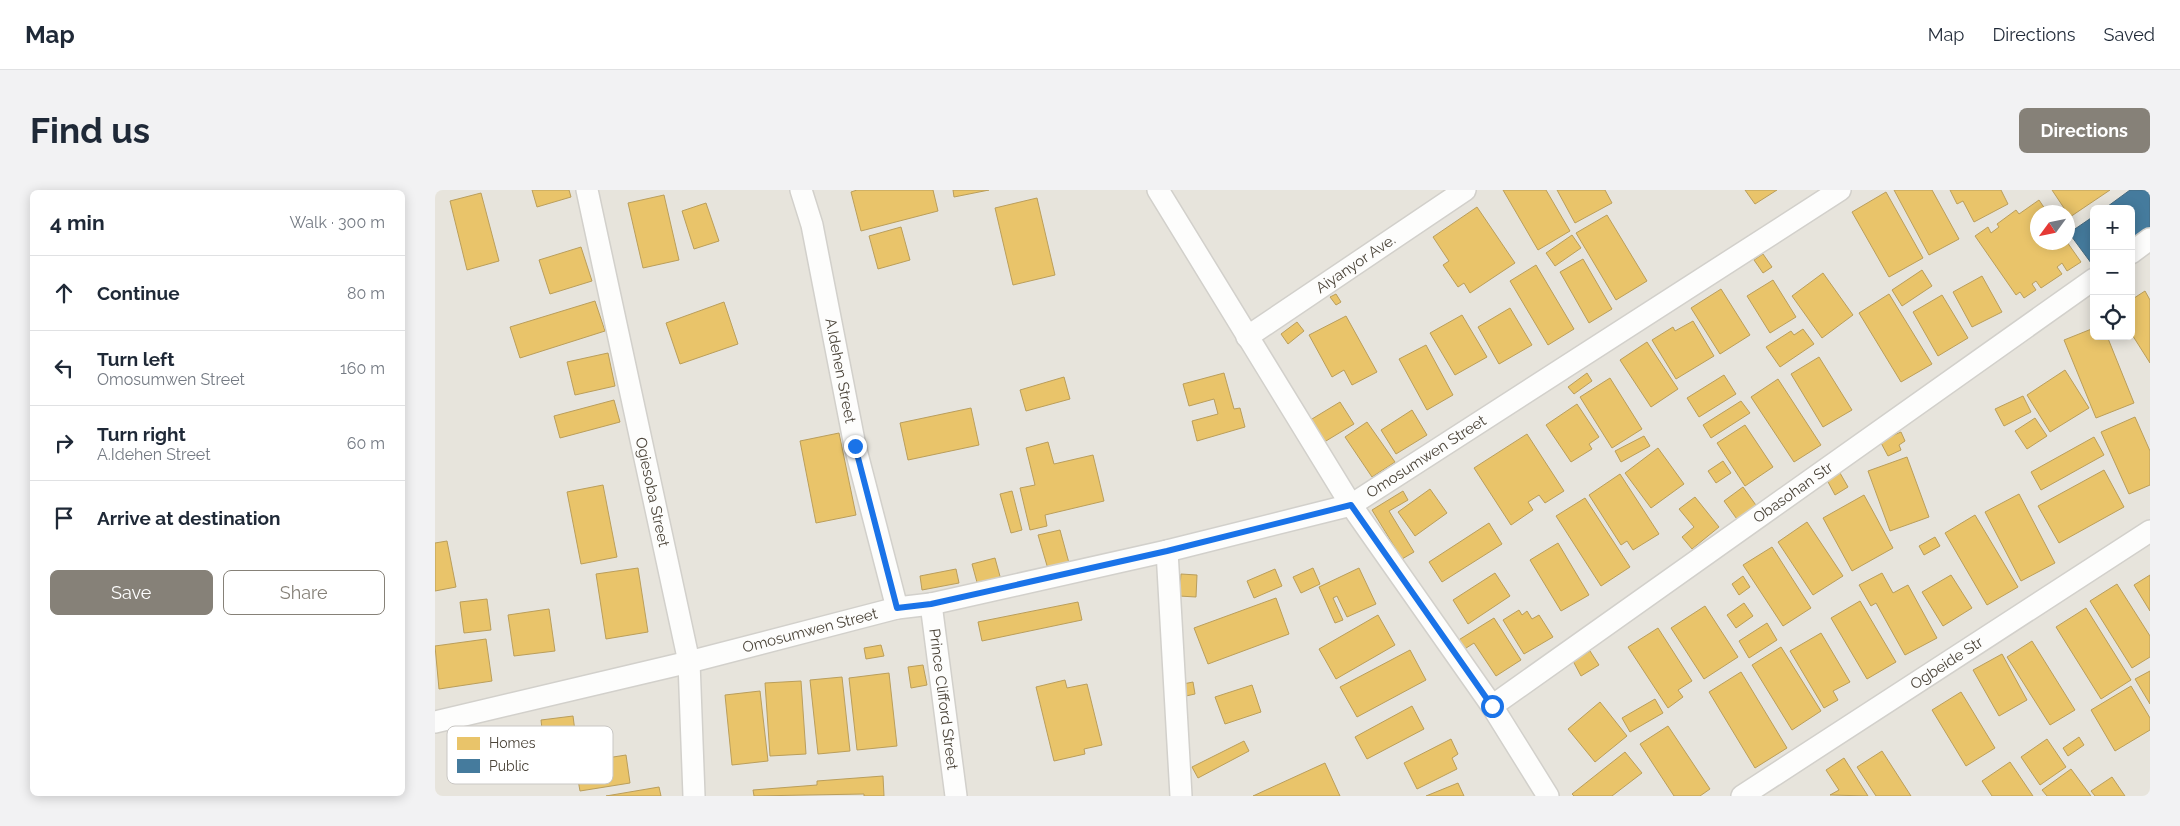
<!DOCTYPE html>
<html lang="en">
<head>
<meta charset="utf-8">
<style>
	:root { --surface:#fff; --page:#f2f2f3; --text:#1f2937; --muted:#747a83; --line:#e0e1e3; --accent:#868178 }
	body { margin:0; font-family:Raleway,sans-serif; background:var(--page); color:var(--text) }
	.controls { position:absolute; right:15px; top:15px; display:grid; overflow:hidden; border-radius:8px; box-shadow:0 2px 12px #0003 }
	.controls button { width:45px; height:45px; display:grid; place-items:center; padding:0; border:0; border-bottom:1px solid var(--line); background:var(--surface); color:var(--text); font:25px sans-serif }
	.compass { position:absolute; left:1595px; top:15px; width:45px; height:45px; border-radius:50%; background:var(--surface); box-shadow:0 2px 12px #0003; rotate:237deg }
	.stop { position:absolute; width:15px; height:15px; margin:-11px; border:4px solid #1a73e8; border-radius:50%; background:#fff }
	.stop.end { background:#1a73e8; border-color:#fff; box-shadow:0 1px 5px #0008 }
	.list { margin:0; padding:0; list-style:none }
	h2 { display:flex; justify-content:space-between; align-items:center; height:65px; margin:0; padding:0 20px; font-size:21px }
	h2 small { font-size:16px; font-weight:400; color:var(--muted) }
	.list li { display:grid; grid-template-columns:32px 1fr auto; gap:15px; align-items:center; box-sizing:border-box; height:75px; padding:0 20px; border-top:1px solid var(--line) }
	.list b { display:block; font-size:19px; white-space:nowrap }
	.list p { margin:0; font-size:16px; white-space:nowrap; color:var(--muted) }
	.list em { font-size:16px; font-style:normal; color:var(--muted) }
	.actions { display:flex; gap:10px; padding:15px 20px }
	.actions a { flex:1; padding:11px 0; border:1px solid var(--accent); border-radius:8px; text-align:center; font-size:18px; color:var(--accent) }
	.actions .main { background:var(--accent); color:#fff }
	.icon { flex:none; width:28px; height:28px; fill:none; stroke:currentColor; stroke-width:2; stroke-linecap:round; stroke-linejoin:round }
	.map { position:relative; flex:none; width:1715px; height:606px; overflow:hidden; border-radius:8px }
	header { display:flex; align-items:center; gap:30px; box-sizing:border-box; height:70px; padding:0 25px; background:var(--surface); border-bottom:1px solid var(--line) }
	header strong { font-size:24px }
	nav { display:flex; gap:28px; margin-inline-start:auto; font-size:18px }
	.intro { display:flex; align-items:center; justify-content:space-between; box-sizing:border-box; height:120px; padding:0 30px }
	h1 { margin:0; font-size:35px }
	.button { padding:12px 22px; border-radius:8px; background:var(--accent); color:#fff; font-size:18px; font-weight:700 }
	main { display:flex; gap:30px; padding:0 30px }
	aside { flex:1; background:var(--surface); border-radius:8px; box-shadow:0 2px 12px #0003 }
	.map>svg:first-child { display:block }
	.residential { fill:#e7e4dc; fill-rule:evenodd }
	.homes { fill:#e9c46a; stroke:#ba9e5b }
	.public { fill:#457b9d; stroke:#476a7f }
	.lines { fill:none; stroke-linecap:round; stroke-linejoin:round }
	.minor-casing { stroke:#d2d0cb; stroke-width:24 }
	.minor { stroke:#fdfdfc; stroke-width:21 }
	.route { stroke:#1a73e8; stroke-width:6 }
	.labels { text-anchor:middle; stroke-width:5; stroke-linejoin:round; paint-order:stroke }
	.street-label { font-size:15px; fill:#4b4439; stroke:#fff }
	.key { fill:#fff; stroke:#c9c7c4; stroke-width:1 }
	.key-label { font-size:14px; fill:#4b4439 }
</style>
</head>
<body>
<header>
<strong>Map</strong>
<nav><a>Map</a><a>Directions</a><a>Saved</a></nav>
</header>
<div class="intro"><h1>Find us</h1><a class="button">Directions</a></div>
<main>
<aside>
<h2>4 min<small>Walk · 300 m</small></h2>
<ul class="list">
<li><svg class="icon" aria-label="ahead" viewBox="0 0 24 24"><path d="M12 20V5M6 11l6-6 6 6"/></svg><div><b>Continue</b></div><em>80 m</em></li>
<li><svg class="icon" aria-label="left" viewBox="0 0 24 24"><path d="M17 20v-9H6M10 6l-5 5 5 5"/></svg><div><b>Turn left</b><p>Omosumwen Street</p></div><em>160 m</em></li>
<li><svg class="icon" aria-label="right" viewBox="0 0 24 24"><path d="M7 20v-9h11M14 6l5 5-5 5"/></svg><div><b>Turn right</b><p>A.Idehen Street</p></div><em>60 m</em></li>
<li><svg class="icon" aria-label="arrive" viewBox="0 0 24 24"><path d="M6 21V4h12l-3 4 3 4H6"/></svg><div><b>Arrive at destination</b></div></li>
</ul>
<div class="actions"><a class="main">Save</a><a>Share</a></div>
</aside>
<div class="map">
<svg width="1715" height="606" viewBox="0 0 1715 606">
	<rect width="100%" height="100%" fill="#f4f2ee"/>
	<path class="residential" d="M0,0h1715v606h-1715zM1659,19h37v127h-37zM1602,22h30v30h-30z"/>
	<path class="homes" d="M97,0h37l2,7 -34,10z
		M422,0h76l5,21 -77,20 -10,-39z
		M518,0h36l-35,7z
		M1068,0h43l24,41 -32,19z
		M1122,0h48l7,13 -37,20z
		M1310,0h32l-22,14z
		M1459,0h38l27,49 -30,16z
		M1515,0h51l7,14 -34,18 -11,-21 -6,3z
		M1617,0h58l-40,27z
		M1451,2l37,66 -34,19 -37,-65z
		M46,3l18,68 -32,9 -17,-69z
		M229,5l15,65 -36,8 -15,-65z
		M602,8l18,77 -42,10 -18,-77z
		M1604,10l8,12h-10v30h30l14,20 -14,9 -5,-8 -5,4 5,7 -21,14 -5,-7 -4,3 4,6 -12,8 -4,-6 -4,3 -41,-59 13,-9 3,6 8,-6 -2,-3 19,-14 3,4z
		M271,13l13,38 -25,8 -12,-38z
		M1042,17l38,56 -45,30 -6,-10 -6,4 -15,-22 6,-4 -16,-24z
		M1172,25l40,66 -31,19 -40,-67z
		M466,37l9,33 -32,9 -9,-33z
		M1137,45l9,13 -26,18 -9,-13z
		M146,57l11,34 -42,13 -11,-34z
		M1328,64l9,13 -9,6 -9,-13z
		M1148,69l29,50 -23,14 -29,-51z
		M1101,75l38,64 -26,16 -38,-64z
		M1487,80l10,16 -30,20 -10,-16z
		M1388,83l30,42 -31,23 -30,-42z
		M1547,86l20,36 -30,15 -19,-35z
		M1338,90l23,37 -26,16 -23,-37z
		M1286,99l29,46 -30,19 -29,-46z
		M1710,101l5,9v63l-19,-30v-33z
		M901,104l5,8 -5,3 -6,-8z
		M1454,104l43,70 -31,18 -42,-69z
		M1507,105l26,43 -30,18 -25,-44z
		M160,111l10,30 -85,27 -10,-31z
		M289,112l14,42 -58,20 -14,-41z
		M1075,118l22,37 -33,19 -21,-37z
		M1027,125l25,42 -32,18 -25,-42z
		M911,126l31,56 -25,13 -8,-15 -12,7 -23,-42z
		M1258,131l21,35 -38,23 -24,-39 21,-13 2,4z
		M862,132l7,9 -16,13 -7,-10z
		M1659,138v8h13l27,67 -38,15 -32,-78z
		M1368,139l11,15 -34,23 -14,-20 25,-16 3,4z
		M1212,152l31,47 -27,18 -31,-47z
		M991,155l27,50 -26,15 -28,-51z
		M173,163l7,33 -40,9 -8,-33z
		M1384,167l33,53 -29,17 -32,-53z
		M1630,180l24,38 -39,24 -23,-37z
		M789,183l10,36 6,-1 5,19 -48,14 -5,-20 26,-7 -4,-15 -25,7 -6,-22z
		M1152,183l5,8 -18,13 -6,-7z
		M1289,185l12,19 -37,23 -12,-19z
		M629,187l6,22 -44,12 -6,-21z
		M1175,188l32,51 -30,19 -32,-51z
		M1343,189l43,66 -27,17 -43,-65z
		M1588,206l8,16 -27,14 -9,-17z
		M179,210l6,22 -60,16 -6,-22z
		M1306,211l9,12 -39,25 -8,-13z
		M905,212l14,22 -33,20 -14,-22z
		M1142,214l22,33 -10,7 3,5 -21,13 -25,-37z
		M536,218l8,37 -71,15 -8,-37z
		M977,220l15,25 -31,19 -15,-24z
		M1700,227l15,34v34l-21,9 -28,-62z
		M1600,228l12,18 -20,13 -12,-18z
		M932,232l28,40 -23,15 -27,-40z
		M1310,235l28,42 -28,19 -28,-43z
		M1466,242l4,9 -6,4 2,5 -13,6 -8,-15z
		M404,243l17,82 -40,8 -16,-82z
		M1092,244l37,57 -19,12 -6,-8 -11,7 5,8 -22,15 -37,-57z
		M1209,246l6,10 -29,16 -6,-11z
		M1659,247l10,18 -63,35 -10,-18z
		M613,252l6,22 39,-9 11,46 -59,14 2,11 -17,4 -10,-42 15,-3 -9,-37z
		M1223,258l26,36 -33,24 -26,-35z
		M1472,267l22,60 -39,14 -22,-60z
		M1288,271l8,12 -15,10 -8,-12z
		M1669,280l20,37 -65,36 -21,-37z
		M1405,283l8,14 -13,8 -8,-15z
		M1185,284l39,60 -26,16 -6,-9 -6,4 -32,-50z
		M168,295l14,72 -36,7 -14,-72z
		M1308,297l15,21 -19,14 -15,-21z
		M995,299l17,24 -32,23 -17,-24z
		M577,301l10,39 -11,3 -11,-39z
		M968,301l5,9 -19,11 25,41 -12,7 -30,-49z
		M1584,304l36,69 -34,18 -36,-69z
		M1429,305l29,53 -41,23 -29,-53z
		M1260,307l24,30 -27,22 -10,-12 12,-10 -15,-18z
		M1150,308l45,69 -29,19 -45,-70z
		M1540,325l43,72 -31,18 -42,-72z
		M1372,332l36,54 -30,19 -35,-53z
		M1054,333l13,21 -60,38 -13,-20z
		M625,340l9,33 -21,6 -10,-34z
		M1500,347l5,9 -16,9 -5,-9z
		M12,351l9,46 -21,4v-48z
		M1123,353l31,52 -28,16 -31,-51z
		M1337,357l39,61 -28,18 -40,-61z
		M560,368l6,22 -23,6 -6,-22z
		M203,378l10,64 -42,7 -10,-65z
		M878,378l7,16 -19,9 -8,-16z
		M924,378l17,36 -29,13 -10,-21 -4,2 10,22 -8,3 -16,-36z
		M521,379l3,14 -37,7 -2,-14z
		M840,379l7,17 -28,12 -7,-17z
		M1060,383l15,23 -42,28 -15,-24z
		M1447,383l11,20 15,-8 29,53 -32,17 -29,-52 -5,3 -12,-21z
		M746,384l16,1 -1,22 -17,-1z
		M1516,385l21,33 -29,18 -21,-34z
		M1715,385v36l-16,-26z
		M1308,386l7,11 -11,8 -7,-11z
		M1682,394l33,52v21l-18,11 -42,-67z
		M841,408l13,36 -81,30 -14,-36z
		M52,409l4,31 -27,3 -4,-31z
		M1425,411l36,61 -29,17 -36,-61z
		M643,412l4,18 -100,21 -4,-19z
		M1309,413l9,13 -17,12 -9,-13z
		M1270,416l33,51 -34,22 -33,-51z
		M1651,418l45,72 -30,19 -45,-72z
		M114,419l6,42 -41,5 -6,-41z
		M1084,420l3,5 5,-4 5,8 7,-4 14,22 -29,17 -21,-34z
		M943,425l17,30 -59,34 -17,-30z
		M1059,428l27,42 -25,16 -22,-33 -11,7 -6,-9z
		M1332,433l10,17 -28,18 -10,-17z
		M1223,438l34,53 -14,9 5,7 -15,11 -40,-61z
		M1386,443l29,49 -17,9 5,9 -14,8 -34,-57z
		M51,449l6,42 -53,8 -4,-43z
		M1597,451l43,69 -25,15 -43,-68z
		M446,455l3,11 -18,3 -2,-11z
		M1346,457l40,64 -29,19 -40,-65z
		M975,460l16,30 -69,37 -17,-30z
		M1155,461l9,14 -18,11 -8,-15z
		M1567,464l25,46 -28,16 -26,-46z
		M488,475l4,20 -16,3 -3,-21z
		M1715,481v33l-15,-25z
		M1306,482l46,76 -32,20 -46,-76z
		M454,483l8,73 -40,4 -8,-72z
		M407,487l8,74 -32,3 -8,-74z
		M630,490l2,8 20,-4 15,61 -18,4 1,5 -31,7 -18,-74z
		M366,491l5,73 -36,2 -5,-73z
		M758,492l2,12 -9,2 -3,-12z
		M817,495l9,27 -36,12 -10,-27z
		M1696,496l19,32v12l-35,21 -24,-41z
		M325,501l8,70 -36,4 -7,-70z
		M1526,502l34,56 -29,18 -34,-56z
		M1220,509l8,14 -33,19 -8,-14z
		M1165,512l27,34 -32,26 -27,-33z
		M977,516l12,23 -57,30 -12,-22z
		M138,526l6,46 -33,4 -5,-46z
		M1233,536l42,63 -10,7h-26l-34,-52z
		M1644,547l5,8 -16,11 -5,-8z
		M1016,549l7,15 -6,4 5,11 -40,20 -13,-26z
		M1612,549l19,28 -26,18 -19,-28z
		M809,551l5,10 -51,27 -6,-11z
		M1447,561l29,45h-35l-19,-29z
		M1190,562l17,21 -30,23h-38l-2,-2z
		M191,565l4,28 -50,8 -5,-28z
		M1409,568l24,38 -38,-1 9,-5 -13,-20z
		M1575,572l23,34h-41l-10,-15z
		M890,573l15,33h-87z
		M1636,579l20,27h-44l-5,-6z
		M448,586l1,20h-20v-2l-110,2 -1,-6 64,-5v-4z
		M1677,587l13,19h-30l-4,-5z
		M1023,593l6,13h-38z
		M224,597l2,9h-55z"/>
	<path class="public" d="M1695,0h20v38l-19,13v-32h-27z
		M1659,26v51l-25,-34z"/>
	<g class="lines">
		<defs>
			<g id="minor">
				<path id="s1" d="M152,0l102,472 5,134"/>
				<path id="s2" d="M366,0l11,35 43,221 42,162"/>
				<path d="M723,0l193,315 141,201 56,90"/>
				<path d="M1696,63l19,-14"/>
				<path id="s3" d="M812,147l218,-147"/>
				<path d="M732,361l14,245"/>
				<path id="s4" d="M496,414l25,192"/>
				<path id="s5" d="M1057,516l602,-427"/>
				<path id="s6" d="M0,532l254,-60 208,-54 34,-4 236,-53 184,-46 489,-315"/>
				<path id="s7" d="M1307,606l408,-265"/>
			</g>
		</defs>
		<use href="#minor" class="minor-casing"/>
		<use href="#minor" class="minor"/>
	</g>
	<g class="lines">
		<path class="route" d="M420,256l42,162 34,-4 236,-53 184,-46 141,201"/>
	</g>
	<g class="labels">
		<g class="street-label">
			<text dy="5" stroke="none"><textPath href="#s3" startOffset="131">Aiyanyor Ave.</textPath></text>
			<text dy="5" stroke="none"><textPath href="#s2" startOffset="185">A.Idehen Street</textPath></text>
			<text dy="5" stroke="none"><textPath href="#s6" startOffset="1031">Omosumwen Street</textPath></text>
			<text dy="5" stroke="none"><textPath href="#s1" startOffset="309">Ogiesoba Street</textPath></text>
			<text dy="5" stroke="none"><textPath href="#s5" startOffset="369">Obasohan Str</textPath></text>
			<text dy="5" stroke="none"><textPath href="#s6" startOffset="386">Omosumwen Street</textPath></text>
			<text dy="5" stroke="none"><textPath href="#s7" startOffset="244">Ogbeide Str</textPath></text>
			<text dy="5" stroke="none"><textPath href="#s4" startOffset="96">Prince Clifford Street</textPath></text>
		</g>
	</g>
	<rect x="12" y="536" width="166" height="58" rx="8" class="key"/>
	<rect x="22" y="547" width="23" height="13" fill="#e9c46a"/>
	<rect x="22" y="569" width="23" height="14" fill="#457b9d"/>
	<g class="key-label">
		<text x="54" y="558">Homes</text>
		<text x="54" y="581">Public</text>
	</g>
</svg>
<div class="controls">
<button>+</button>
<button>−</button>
<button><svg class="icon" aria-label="locate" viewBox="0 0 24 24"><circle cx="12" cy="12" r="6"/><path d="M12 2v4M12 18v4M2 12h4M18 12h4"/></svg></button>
</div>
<svg class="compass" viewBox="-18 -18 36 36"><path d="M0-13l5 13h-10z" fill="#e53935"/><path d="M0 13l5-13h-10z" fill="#747a83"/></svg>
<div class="stop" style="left:1057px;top:516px"></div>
<div class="stop end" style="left:420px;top:256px"></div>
</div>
</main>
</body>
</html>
